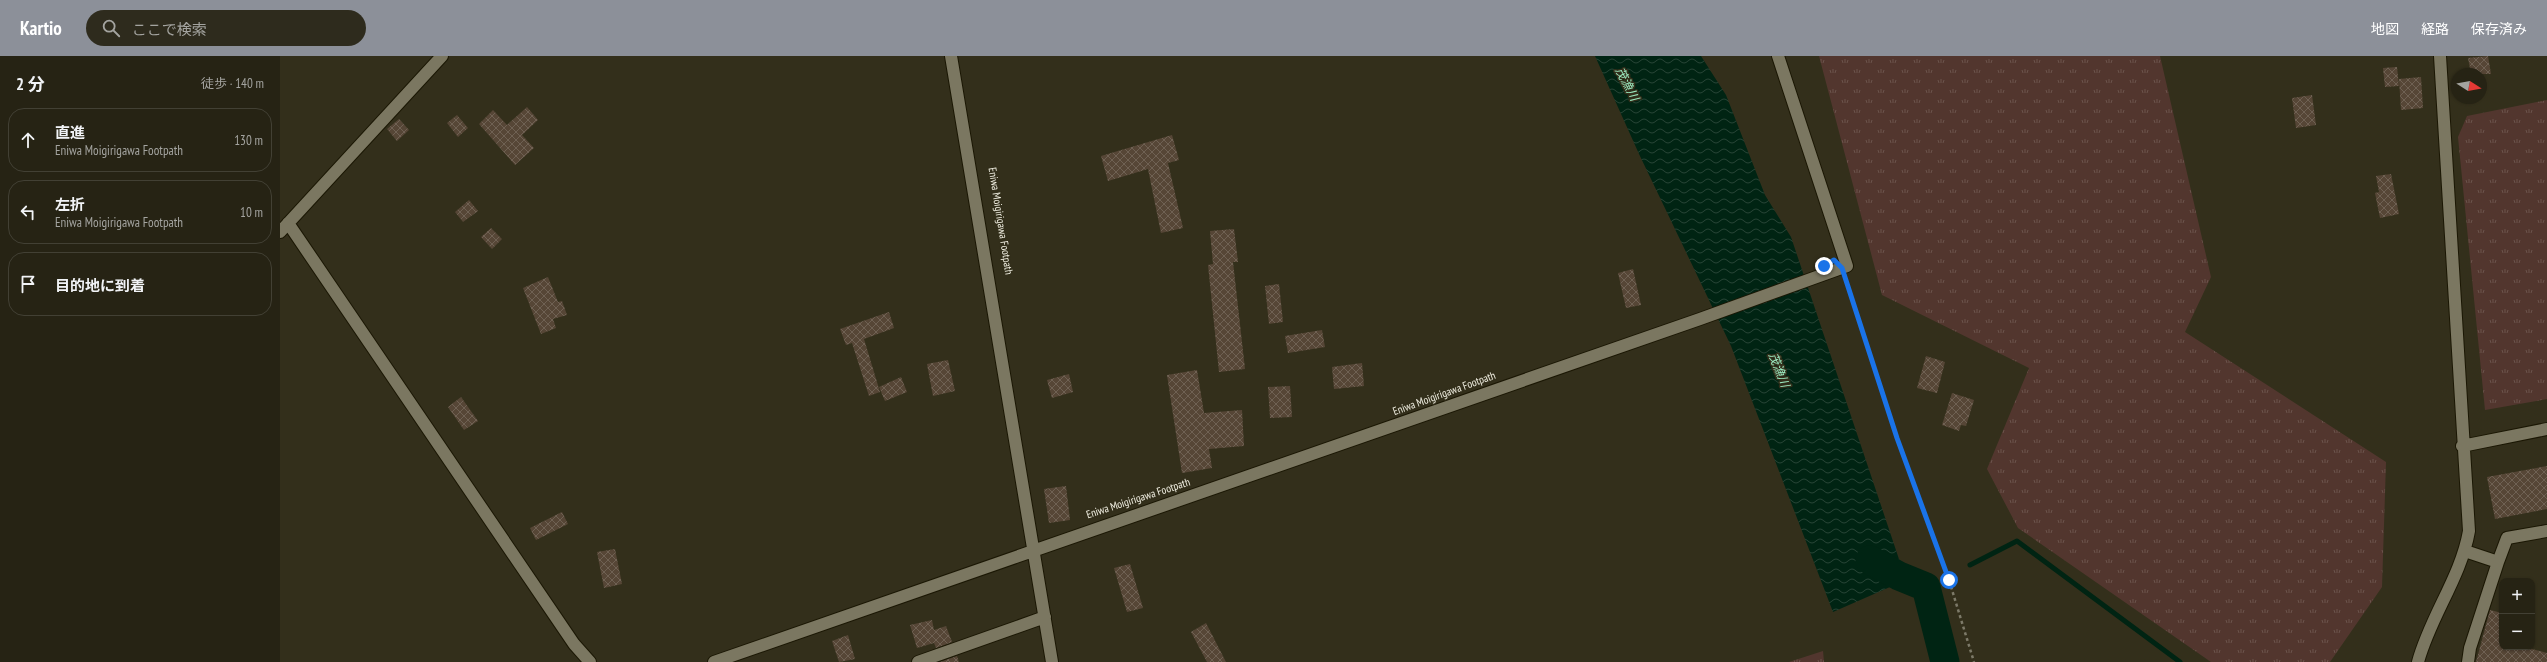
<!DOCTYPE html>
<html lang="ja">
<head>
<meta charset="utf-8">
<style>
	:root { --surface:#262314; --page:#2e2b1d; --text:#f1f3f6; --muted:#a4a4a0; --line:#424034; --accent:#8c9099 }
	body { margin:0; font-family:"PT Sans Narrow","Noto Sans JP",sans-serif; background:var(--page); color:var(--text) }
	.controls { position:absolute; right:12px; bottom:12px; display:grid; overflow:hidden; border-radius:8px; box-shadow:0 1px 3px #0004 }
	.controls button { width:36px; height:36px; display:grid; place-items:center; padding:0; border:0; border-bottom:1px solid var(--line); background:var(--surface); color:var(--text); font:20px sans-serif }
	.compass { position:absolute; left:2171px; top:12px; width:36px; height:36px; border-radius:50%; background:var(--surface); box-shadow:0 1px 3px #0004; rotate:101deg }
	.stop { position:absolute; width:12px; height:12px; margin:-9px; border:3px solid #1a73e8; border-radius:50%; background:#fff }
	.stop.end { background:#1a73e8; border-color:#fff; box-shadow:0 1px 4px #0008 }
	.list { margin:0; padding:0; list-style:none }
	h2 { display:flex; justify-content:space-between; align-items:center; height:52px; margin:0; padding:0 16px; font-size:17px }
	h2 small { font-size:13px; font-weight:400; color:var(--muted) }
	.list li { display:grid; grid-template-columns:26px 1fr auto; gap:12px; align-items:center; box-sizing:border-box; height:64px; margin:0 8px 8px; padding:0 8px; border:1px solid var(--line); border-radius:16px }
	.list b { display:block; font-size:15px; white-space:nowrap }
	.list p { margin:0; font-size:13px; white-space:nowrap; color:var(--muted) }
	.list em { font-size:13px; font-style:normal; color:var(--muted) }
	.icon { flex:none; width:22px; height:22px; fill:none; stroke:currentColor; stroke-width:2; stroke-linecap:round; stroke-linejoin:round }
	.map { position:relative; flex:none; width:2267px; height:606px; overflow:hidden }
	header { display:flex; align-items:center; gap:24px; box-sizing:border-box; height:56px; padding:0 20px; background:var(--accent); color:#fff }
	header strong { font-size:19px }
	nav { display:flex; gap:22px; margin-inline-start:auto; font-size:14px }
	.search { width:280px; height:36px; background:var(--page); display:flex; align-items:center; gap:10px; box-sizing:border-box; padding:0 14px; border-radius:22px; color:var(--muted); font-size:15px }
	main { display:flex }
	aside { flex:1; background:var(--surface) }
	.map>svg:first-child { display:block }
	.grass { fill:url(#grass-tufts) }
	.water { fill:url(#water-waves) }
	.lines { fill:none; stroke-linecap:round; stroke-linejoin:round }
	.stream { stroke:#002413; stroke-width:5 }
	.river { stroke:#002413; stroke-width:29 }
	.building { fill:url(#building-cross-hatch) }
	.minor-casing { stroke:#1b1704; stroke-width:14 }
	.path { stroke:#7d7a69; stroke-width:2.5; stroke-dasharray:3 3; stroke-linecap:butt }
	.minor { stroke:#7b7761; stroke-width:12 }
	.route { stroke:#1a73e8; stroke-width:5 }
	.labels { text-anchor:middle; stroke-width:3; stroke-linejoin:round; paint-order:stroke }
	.street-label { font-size:11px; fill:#f1efe2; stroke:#332f1b }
	.water-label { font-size:12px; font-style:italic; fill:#9dedc3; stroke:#332f1b }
</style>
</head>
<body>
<header>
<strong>Kartio</strong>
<div class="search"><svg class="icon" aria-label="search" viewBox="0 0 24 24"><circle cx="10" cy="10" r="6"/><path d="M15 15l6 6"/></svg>ここで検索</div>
<nav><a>地図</a><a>経路</a><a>保存済み</a></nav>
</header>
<main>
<aside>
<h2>2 分<small>徒歩 · 140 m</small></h2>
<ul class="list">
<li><svg class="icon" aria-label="ahead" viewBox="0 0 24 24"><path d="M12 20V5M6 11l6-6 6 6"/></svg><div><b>直進</b><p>Eniwa Moigirigawa Footpath</p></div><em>130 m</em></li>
<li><svg class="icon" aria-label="left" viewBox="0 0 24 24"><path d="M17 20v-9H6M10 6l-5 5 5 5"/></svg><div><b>左折</b><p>Eniwa Moigirigawa Footpath</p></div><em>10 m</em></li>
<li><svg class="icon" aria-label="arrive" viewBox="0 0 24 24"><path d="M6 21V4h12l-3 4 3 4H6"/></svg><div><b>目的地に到着</b></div></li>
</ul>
</aside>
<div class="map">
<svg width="2267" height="606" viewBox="0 0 2267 606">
	<defs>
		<pattern id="grass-tufts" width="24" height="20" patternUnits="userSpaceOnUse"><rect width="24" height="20" fill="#52362e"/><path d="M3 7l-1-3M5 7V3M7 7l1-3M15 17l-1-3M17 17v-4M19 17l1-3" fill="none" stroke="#6b534c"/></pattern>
		<pattern id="water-waves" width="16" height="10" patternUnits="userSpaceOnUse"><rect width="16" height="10" fill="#002413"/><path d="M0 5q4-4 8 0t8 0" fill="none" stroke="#264435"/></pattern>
		<pattern id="building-cross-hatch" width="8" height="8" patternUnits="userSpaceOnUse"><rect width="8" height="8" fill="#564636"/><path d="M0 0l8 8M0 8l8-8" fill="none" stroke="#6f6153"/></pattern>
	</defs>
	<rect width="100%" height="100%" fill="#332f1b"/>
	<path class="grass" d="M1539,0h341l51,221 -26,55 201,130 -4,125 -52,75h-119l-193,-134 -31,-59 42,-101 -147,-73z
		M2267,44v299l-62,11 -27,-273 9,-21z
		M1543,595l1,11h-35z"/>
	<path class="water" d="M1315,0h106l25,39 39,100 26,42 115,343 -73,32 -102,-266 -92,-192z"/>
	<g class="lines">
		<path class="stream" d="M1690,509l47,-24 163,121"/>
		<path class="river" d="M1590,504l29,16 27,11 19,75"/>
	</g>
	<path class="building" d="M2208,0l3,18h-20l-3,-16z
		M2117,11l2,19 -14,1 -2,-19z
		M2141,21l2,31 -22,2 -2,-31z
		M2032,39l4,30 -20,3 -4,-30z
		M247,51l11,13 -16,15 12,13 -19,17 -36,-41 14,-14 14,15z
		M177,59l11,13 -10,9 -11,-14z
		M119,63l10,11 -12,11 -10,-12z
		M892,79l7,25 -11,3 15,65 -22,5 -13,-64 -40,12 -7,-25z
		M2111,118l8,40 -19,4 -5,-25 4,-1 -3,-16z
		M189,144l9,11 -15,11 -8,-10z
		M211,172l11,11 -10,10 -11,-12z
		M954,173l4,33h-5l12,107 -26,3 -11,-107 5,-1 -3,-33z
		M1353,213l8,36 -15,3 -8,-35z
		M268,221l10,25 4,-1 5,14 -14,4 3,9 -15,6 -18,-46z
		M999,228l4,38 -14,2 -4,-38z
		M609,256l5,16 -30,11 16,53 -11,4 -17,-53 -6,2 -6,-16z
		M1042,274l3,17 -37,6 -3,-17z
		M1646,300l19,6 -8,31 -20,-5z
		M668,304l7,31 -22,5 -6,-32z
		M1082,307l2,23 -30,3 -2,-22z
		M917,314l7,43 38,-3 2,36 -35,3 3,19 -30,5 -15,-98z
		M789,318l4,18 -21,6 -5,-18z
		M621,321l6,15 -22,9 -6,-14z
		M1010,330l2,31 -22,1 -2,-31z
		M1672,337l22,7 -8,26 -5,-1 -2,6 -17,-6z
		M181,341l17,24 -14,9 -16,-23z
		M2267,410v43l-52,10 -8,-42z
		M786,430l4,34 -21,3 -5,-34z
		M282,456l6,12 -32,16 -6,-12z
		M335,493l7,35 -18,4 -7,-36z
		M850,508l13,44 -16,4 -13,-44z
		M2210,554l12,3v34h23l22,6v9h-71z
		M652,564l2,10 12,-4 6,16 -16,6 -2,-5 -17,5 -7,-23z
		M926,567l20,39h-19l-16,-30z
		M568,579l7,24 -16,3 -7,-21z
		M677,600l2,6h-19z"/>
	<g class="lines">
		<defs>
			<path id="minor" d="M671,0l101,606
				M8,167l286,421 16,18
				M0,176l162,-176
				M2182,390l85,-17
				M2185,495l33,11 9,-24 40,-7
				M434,606l986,-343 147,-53 -69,-210
				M638,606l127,-45
				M2138,606c12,-45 43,-85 51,-131l-29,-475
				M2188,606l2,-14 28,-86"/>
		</defs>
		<use href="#minor" class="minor-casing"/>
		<path class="path" d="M1566,224l51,158 52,142 25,82"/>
		<use href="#minor" class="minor"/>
	</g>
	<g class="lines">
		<path class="route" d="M1544,210l10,-6 8,8 55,170 52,142"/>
	</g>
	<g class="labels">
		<g class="street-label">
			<text transform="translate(721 165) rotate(81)" y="4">Eniwa Moigirigawa Footpath</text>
			<text transform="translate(1164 337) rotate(-20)" y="4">Eniwa Moigirigawa Footpath</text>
			<text transform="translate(858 442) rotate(-18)" y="4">Eniwa Moigirigawa Footpath</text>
		</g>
		<g class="water-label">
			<text transform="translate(1347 28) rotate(62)" y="4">茂漁川</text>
			<text transform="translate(1499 314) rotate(68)" y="4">茂漁川</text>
		</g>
	</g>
</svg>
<div class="controls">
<button>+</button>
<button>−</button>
</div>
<svg class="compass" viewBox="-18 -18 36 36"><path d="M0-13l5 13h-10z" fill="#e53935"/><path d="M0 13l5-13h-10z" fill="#a4a4a0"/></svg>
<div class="stop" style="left:1669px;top:524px"></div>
<div class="stop end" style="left:1544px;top:210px"></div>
</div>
</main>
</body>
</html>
